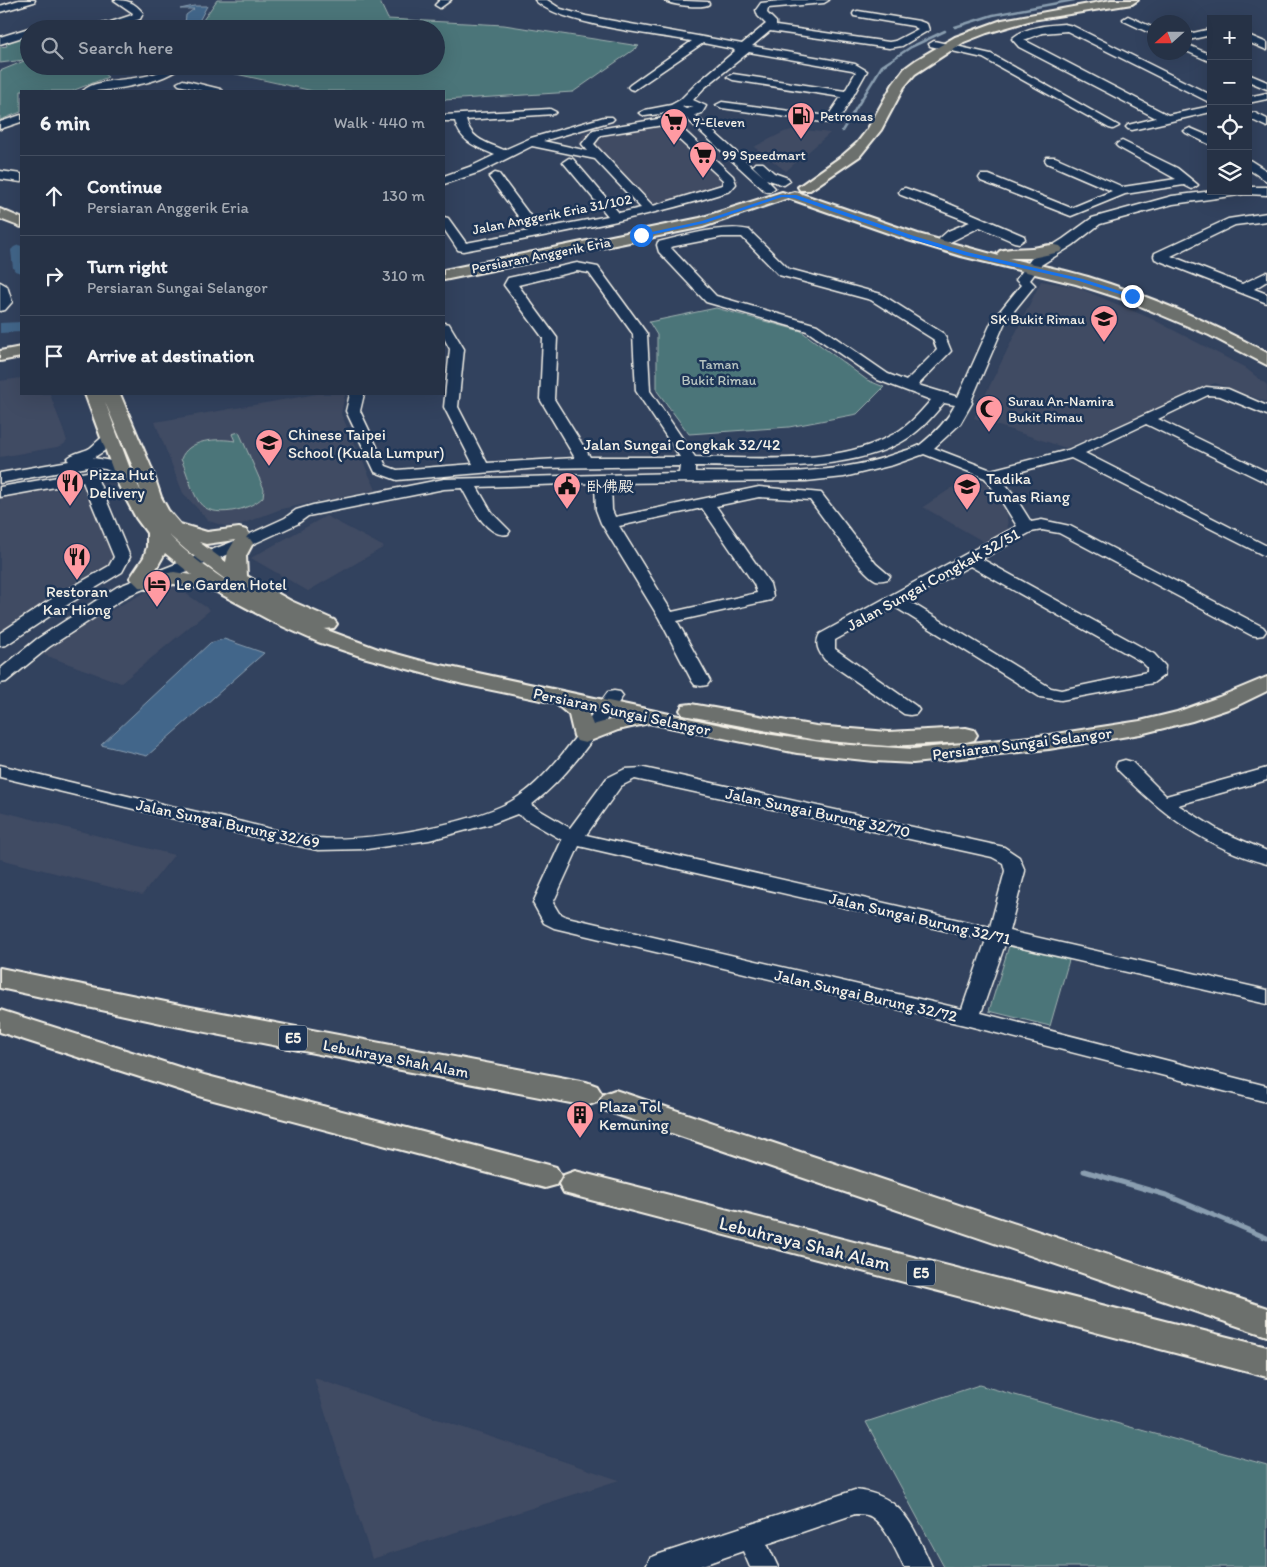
<!DOCTYPE html>
<html lang="en">
<head>
<meta charset="utf-8">
<style>
	:root { --surface:#263246; --page:#323e51; --text:#f1f3f6; --muted:#a4aab3; --line:#424d5f }
	body { margin:0; font-family:Itim,"LXGW WenKai TC",sans-serif; background:var(--page); color:var(--text) }
	.controls { position:absolute; right:15px; top:15px; display:grid; overflow:hidden; border-radius:0px; box-shadow:0 5px 20px #0002 }
	.controls button { width:45px; height:45px; display:grid; place-items:center; padding:0; border:0; border-bottom:1px solid var(--line); background:var(--surface); color:var(--text); font:25px sans-serif }
	.compass { position:absolute; left:1147px; top:15px; width:45px; height:45px; border-radius:50%; background:var(--surface); box-shadow:0 5px 20px #0002; rotate:249deg }
	.stop { position:absolute; width:15px; height:15px; margin:-11px; border:4px solid #1a73e8; border-radius:50%; background:#fff }
	.stop.end { background:#1a73e8; border-color:#fff; box-shadow:0 1px 5px #0008 }
	.list { margin:0; padding:0; list-style:none }
	h2 { display:flex; justify-content:space-between; align-items:center; height:65px; margin:0; padding:0 20px; font-size:21px }
	h2 small { font-size:16px; font-weight:400; color:var(--muted) }
	.list li { display:grid; grid-template-columns:32px 1fr auto; gap:15px; align-items:center; box-sizing:border-box; height:80px; padding:0 20px; border-top:1px solid var(--line) }
	.list b { display:block; font-size:19px; white-space:nowrap }
	.list p { margin:0; font-size:16px; white-space:nowrap; color:var(--muted) }
	.list em { font-size:16px; font-style:normal; color:var(--muted) }
	.icon { flex:none; width:28px; height:28px; fill:none; stroke:currentColor; stroke-width:2; stroke-linecap:round; stroke-linejoin:round }
	.map { position:relative; flex:none; width:1267px; height:1567px; overflow:hidden }
	.search { position:absolute; background:var(--surface); box-shadow:0 5px 20px #0002; left:20px; top:20px; width:425px; height:55px; display:flex; align-items:center; gap:12px; box-sizing:border-box; padding:0 18px; border-radius:28px; color:var(--muted); font-size:19px }
	.panel { position:absolute; background:var(--surface); box-shadow:0 5px 20px #0002; left:20px; top:90px; width:425px; height:305px; border-radius:0px }
	.map>svg:first-child { display:block }
	.built { fill:#414b63 }
	.green { fill:#4b7479; stroke:#a0b2b0 }
	.water { fill:#43668a; stroke:#8a9eb0 }
	.lines { fill:none; stroke-linecap:round; stroke-linejoin:round }
	.stream-far1 { stroke:#8a9eb0; stroke-width:2.5 }
	.stream { stroke:#8a9eb0; stroke-width:5 }
	.river { fill:#43668a; fill-rule:evenodd }
	.minor-casing { stroke:#f4f1e8; stroke-width:3 }
	.major-casing { stroke:#f4f1e8; stroke-width:4 }
	.highway-casing { stroke:#f4f1e8; stroke-width:4 }
	.minor { fill:#1d3557; fill-rule:evenodd }
	.major { fill:#6c706d; fill-rule:evenodd }
	.highway { fill:#6c706d; fill-rule:evenodd }
	.route { fill:#1a73e8 }
	.labels { text-anchor:middle; stroke-width:5; stroke-linejoin:round; paint-order:stroke }
	.far-poi-label { font-size:14px; fill:#f4f1e8; stroke:#1d3557; text-anchor:start }
	.far-street-label { font-size:14px; fill:#f4f1e8; stroke:#1d3557 }
	.far-park-label { font-size:14px; fill:#b9c5c1; stroke:#1d3557 }
	.shield { fill:#1d3557; stroke:#b4b9bc; stroke-width:1 }
	.shield-label { font-size:15px; font-weight:bold; fill:#f4f1e8 }
	.poi-label { font-size:16px; fill:#f4f1e8; stroke:#1d3557; text-anchor:start }
	.street-label { font-size:16px; fill:#f4f1e8; stroke:#1d3557 }
	.near-street-label { font-size:19px; fill:#f4f1e8; stroke:#1d3557 }
</style>
</head>
<body>
<div class="map">
<svg width="1267" height="1567" viewBox="0 0 1267 1567">
	<rect width="100%" height="100%" fill="#32425e"/>
	<filter id="ink" filterUnits="userSpaceOnUse"><feTurbulence type="fractalNoise" baseFrequency=".02" numOctaves="2"/><feDisplacementMap in="SourceGraphic" scale="10" xChannelSelector="R" yChannelSelector="G"/><feConvolveMatrix kernelMatrix="1 2 1 2 8 2 1 2 1" color-interpolation-filters="sRGB"/></filter>
	<g filter="url(#ink)">
		<path class="built" d="M674,116l65,65 -6,9 -88,24 -67,-72 7,-10z
			M796,129l34,4 -44,38 -32,-24 30,-15z
			M1041,281l35,6 76,32 92,48 23,18v17l-52,-19 -149,65 -92,-30z
			M21,378v16h29l17,47 -4,4 -6,2 -57,10v-76z
			M317,394h28l-4,20 35,76 -95,19 -50,19 -22,-7 -26,-28 -28,-71z
			M970,476l20,11 12,16 5,11 1,17 -15,16 -70,-40z
			M83,480l33,75 -4,13 -112,69v-143z
			M326,516l58,31 -76,44 -57,-33z
			M167,581l43,29 -89,73 -79,-29 29,-23z
			M0,811l174,44 -32,40 -142,-36z
			M314,1378l305,102 -247,79z"/>
		<path class="green" d="M217,0h162l9,19 116,6 135,21 -66,46 -129,8v-9h-131l-113,-25h236v-37h-247l12,-6z
			M29,37v15l-7,1 2,7 -24,3v-16l7,-1 -2,-6z
			M29,59v7h65l14,11 -36,14h-51v21l-21,8v-49z
			M716,308l85,23 66,49 17,7 -27,27 -68,13 -100,7 -32,-43v-56l-8,-13z
			M239,432l25,57 -1,8c-12,13 -52,23 -64,5 -8,-12 -12,-30 -18,-43 7,-20 37,-21 54,-18l-3,-7z
			M1009,946l60,14 -19,66 -61,-15z
			M979,1385l288,80v102h-323l-78,-145z"/>
		<path class="water" d="M194,6h13l-9,17h-13l1,-8 8,-6h-14z
			M224,639l40,14 -117,103 -46,-11 109,-102z"/>
		<g class="lines">
			<path class="stream-far1" d="M955,27l38,-12 81,-15
				M842,131l40,-65 29,-19 34,-16"/>
			<path class="stream" d="M1084,1171l82,24 101,43"/>
			<path class="river" d="M19,245l2,1v27l-6,-2 -2,-3 -2,-18 3,-3z
				M21,322v10l-21,1v-10z"/>
			<defs>
				<path id="minor" d="M19,0h16l-1,2 -34,10v-6z
					M114,0c14,0 20,2 29,13l-3,6 -29,10h-71l5,-3 63,-3 24,-8 1,-2z
					M440,0h11l-11,8 -5,-3z
					M535,0h12l14,9 25,7 156,28 24,-20 -8,-8 -2,-6 5,-7 27,-3h41l-5,3 -56,5 -1,5 9,9v4l113,16 6,-1 23,-12 -5,-3 -59,-10 -1,-2 1,-2 4,-1 61,10 8,3 2,6 -27,16 -13,2 -119,-17 -18,15 103,18 12,7 -26,46 -11,6 -108,-15 -6,-3 6,-3 106,14 13,-19 -108,-17 -6,-3 6,-3 112,17 11,-19 -4,-2 -103,-18 -45,36 -11,12 13,6 -4,7 -7,2 69,62 -11,-11 2,-3h8l11,10 14,5 2,3 -6,4 -18,-6 9,9 -6,4 -4,-1 -77,-71 -15,-8 -28,4 -6,-3 6,-3 26,-5 9,-5 16,-16 39,-33 -2,-2 -30,-6 -69,47 -4,-1 -2,-2 2,-2 62,-44c-35,-6 -135,-17 -157,-41zM686,106l8,1 -8,2 -4,-2z
					M664,0l44,2 1,2c-6,5 -39,1 -45,-4z
					M1128,16l26,12v7l-30,-14 -1,-2z
					M1064,24l9,2 138,69v8l-144,-72 -25,2 -18,7 144,75 43,-9v6l-79,18 -4,-1 -2,-2 2,-2 28,-7 -137,-71 -7,-8c11,-12 36,-14 52,-15z
					M29,28l4,1h-4v6l-29,9v-7z
					M1211,29v6l-27,6v-6z
					M1248,35l19,8v7l-19,-8z
					M934,41l57,13 128,72 -6,3 -4,-1 -126,-70 -53,-12 -1,-2z
					M1184,43l27,12v7l-27,-12z
					M169,66h12c-14,17 -76,26 -98,25 16,-16 66,-7 86,-25z
					M1248,74l19,8v7l-19,-8z
					M183,80l37,9 2,2h-19l-24,-6 -2,-2z
					M1267,93v6l-19,4v-6z
					M550,109l6,3 -2,2 -88,6c5,20 22,23 38,30l27,-12 73,-21h8l2,2 -2,2 -69,20 45,10 -6,-7 11,-14 71,-12 10,3 59,55 3,8 -6,7c-87,28 -177,43 -267,60l-5,-1 -14,-21v-12l4,1 18,25 63,-12 -40,-54 6,-4 4,1 41,55 68,-13 -45,-54 6,-4 4,1 46,54 22,-5 -46,-49 -63,-13 -52,26 -36,12v-8l28,-10 23,-11c-18,-8 -35,-13 -40,-34h-11v-6zM663,125l60,55 -1,5 -69,21 -59,-62 7,-9z
					M1248,112l7,1 12,6v8l-19,-9z
					M21,115v7l-21,7v-7z
					M1190,128l21,9v8l-25,-12 -2,-2z
					M1122,141l55,27 21,17 -6,4 -8,-4 -59,9 -54,22 -90,-35 -2,-3 2,-3h8l82,33 41,-17 -65,-28 -2,-3 2,-3h8l68,30 53,-8 -58,-32 -2,-2 2,-2z
					M1248,159l19,12v10l-19,-12z
					M0,171l21,3v8l-21,-3z
					M1248,187h19v8l-21,-1 -73,10 -73,20 -27,21 -32,20 -11,15 5,5 -30,37 -34,79 1,2 -12,21 -26,24 57,22 77,-20 138,-63 22,2 39,17v9l-47,-19 -12,-1 -50,24 109,53v11l-121,-59 -61,29 182,93v11l-196,-99 -71,19 14,18 17,27 11,-2 28,6 193,101 3,4 -3,4 -6,1 -6,-1 -192,-102 -17,-3 -11,2 -49,27 172,95 11,12 -1,9 -11,8 -92,17 -21,-3 -145,-90 -60,33v9l81,57 3,4 -3,4 -6,1 -6,-1 -79,-54c-6,-8 -11,-16 -5,-26l197,-108 -18,-29 -14,-19 -61,-24 -31,11 -49,12 -38,4 -195,2 1,27 3,7 144,-30 62,6 55,71 14,12 -2,3c-4,1 -8,2 -12,1 -16,-8 -53,-63 -66,-80l-51,-3 -43,9 54,78 3,12 -2,4 -94,21 33,60 -3,4 -6,1 -6,-1 -3,-4 -33,-63 -58,-95 -5,-13 -1,-27 -118,4 15,26 18,18 -2,3c-21,5 -38,-31 -46,-46l-18,1 -136,27 -11,8 -48,22 -120,49 -80,52 -43,35 -6,1v-14l37,-30 80,-52 120,-47 48,-22 11,-8 17,-5 131,-26 235,-6 1,-7 -141,2 -142,12 -22,-8 -29,-61 4,-17h14l-4,17 26,55 11,4 76,-6 -29,-57 6,-58 -6,-11v-15l5,1 15,25 -6,58 29,56 88,-5 -35,-59 3,-61 -39,-53 4,-7 69,-15 21,4 49,67 3,57 45,66c60,1 139,8 193,-20 18,-8 31,-23 43,-37l-53,-20 -71,-49 -101,-29 -47,-50 -2,-7 1,-3c26,-6 66,-18 91,-12l40,39 92,25 63,40 7,17 -33,34 40,12 34,-76 29,-36 -5,-5 15,-21 32,-20 29,-21 80,-22 41,-5h35zM722,237h20l37,38 92,25 62,39 4,11 -31,31 -18,-7 -71,-49 -101,-29 -46,-49zM577,271l12,2 44,61 3,57 44,66h-90l-36,-58 3,-61 -39,-53zM944,403l11,2c-8,16 -21,29 -35,40 -7,4 -17,6 -25,9 -64,23 -134,18 -200,18v-6c62,1 160,7 213,-28 14,-9 25,-22 36,-35zM702,508l52,76 3,9 -85,19 -53,-86zM970,566l172,96 5,5v5l-86,18 -10,-2 -144,-88z
					M905,188l42,15 77,33 1,3 -6,4 -5,-1 -34,-15 -30,15h-10l-1,-3 9,-8 22,-9 -69,-27 -2,-3 2,-3z
					M1267,213v8l-32,4 -64,31 71,28 25,-12v9l-13,8 13,5v9l-112,-44 -1,-3 1,-3 73,-34z
					M0,282l7,4 5,16 -7,8 -5,1z
					M110,433l5,1 2,3 -13,14 -11,7c12,2 30,3 39,14l-3,3 -5,2 -19,-8 -17,-2 -88,16v-10l69,-12 -2,-2c5,-6 16,-7 23,-11 7,-5 12,-13 20,-15z
					M87,472l5,2 6,6 32,77 -8,15 -60,36 -56,37 -6,1v-13l50,-33 59,-34 5,-9 -31,-75 -83,15v-10z
					M614,691l6,1 3,4c-27,39 -54,80 -92,109l39,23 37,-50 18,-9 19,-1 360,79 15,10 6,14 -16,60 258,59v14l-262,-60 -24,69 286,73v16l-298,-76 -415,-98 -10,-5 -11,-20 29,-63 -45,-26 -23,9 -65,17 -62,9 -49,1 -113,-24 -205,-49v-12c77,19 155,38 233,55 27,6 57,15 85,18 49,4 149,-13 192,-36 38,-20 73,-76 98,-110zM635,779l357,78 11,6 2,8 -15,56 -404,-92 35,-49zM579,846l407,94 -24,69 -395,-92 -8,-4 -6,-10z
					M1125,760l7,2 34,34 101,-28v12l-89,25 42,26 47,20v13c-62,-17 -104,-49 -149,-94l-2,-4 2,-4z
					M855,1490c49,5 58,37 77,77h-28c-7,-14 -21,-48 -37,-52 -4,-1 -8,-1 -12,-1l-88,30 11,23h-28l-7,-16 -46,16h-51l4,-9 10,-4z"/>
				<path id="major" d="M1111,0h27l-6,4 -100,16 -45,13 -23,9 -49,32 -11,13 -23,43 -21,26 -50,34h-10l-2,-3 44,-31 15,-13 10,-13 26,-46 12,-16 11,-8 39,-23 47,-17z
					M782,192l6,2 6,-2 5,1 119,41 81,22 -2,-2 3,-3c10,-3 21,-2 32,-3 10,-1 19,-5 28,-2l3,3 -3,3 -28,6h-23c26,7 53,11 79,19 62,19 122,45 179,76v12l-58,-30 -83,-35 -50,-16 -115,-28 -53,-16 -120,-42 -85,29 -259,53v-10l256,-52z
					M0,209l21,9v9l-21,-8z
					M21,347v10l-21,4v-10z
					M85,394h35l31,73 10,30 7,13 12,14 27,8 32,-4 7,2 3,4 -3,4 4,1 3,4 -7,13 1,20 44,25 43,19 3,4 -3,4 -10,1 54,20 44,12 336,72 77,11 78,5 136,-14 91,-14 37,-9 42,-15 48,-20v14l-33,16 -42,14 -52,13 -91,15 -136,14 -39,-2 -77,-8 -148,-30 -31,7 -33,13 -8,-2 -3,-5 -5,-21 -14,-12 -92,-19 -100,-27 -45,-15 -45,-20 -58,-31 -41,-7 -28,5 -7,-2 -9,-9 14,-21 3,-10v-14l-11,-15 -18,-34zM105,402l28,65 8,25 -12,-26zM169,535l17,15 44,33c-22,-14 -43,-29 -61,-48zM235,540l-7,12 -2,10 -27,-20 7,2zM165,553l27,22 -18,-3 -22,4zM587,710l33,7 -27,8z
					M691,704l125,22 72,6 78,-4 8,2 3,5 -3,5 -8,2 -78,4 -72,-6 -133,-25 -3,-5 3,-5z"/>
				<path id="highway" d="M0,968l175,36 411,78 11,4 5,8 -5,8 -11,4 -411,-80 -175,-38z
					M0,1010l204,65 341,89 11,3 5,9 -5,9 -11,3 -343,-91 -202,-65z
					M615,1090l652,218v28l-663,-226 -5,-8 5,-8z
					M575,1171l692,176v30l-703,-184 -5,-9 5,-9z"/>
			</defs>
			<use href="#minor" class="minor-casing"/>
			<use href="#major" class="major-casing"/>
			<use href="#highway" class="highway-casing"/>
			<use href="#minor" class="minor"/>
			<use href="#major" class="major"/>
			<use href="#highway" class="highway"/>
		</g>
	</g>
	<path class="route" d="M780,195h16l118,41 53,16 116,27 52,17 -3,2 -53,-17 -115,-26 -53,-16 -117,-41 -12,-1 -77,26 -64,14 -3,-2 64,-14z"/>
	<defs>
		<symbol id="fuel-pin" viewBox="-11 -11 22 30"><path d="M0 17L-7.5 6A9.5 9.5 0 1 1 7.5 6Z" fill="#ff9aa2" stroke="#1d3557"/><path d="M-5.5-6h7V0h2V4h1.3V-2.5L3-4.5l.8-.8L6-3V5H2.5V1h-1V6h-7ZM-4.2-4.7v3.2H.2V-4.7Z" fill="#111"/></symbol>
		<symbol id="supermarket-pin" viewBox="-11 -11 22 30"><path d="M0 17L-7.5 6A9.5 9.5 0 1 1 7.5 6Z" fill="#ff9aa2" stroke="#1d3557"/><path d="M-6-5.5h2.5l.6 2H6L4.5 2H-2.5L-4.4-4H-6ZM-1.5 3.2a1.3 1.3 0 1 0 .1 0ZM3 3.2a1.3 1.3 0 1 0 .1 0Z" fill="#111"/></symbol>
		<symbol id="school-pin" viewBox="-11 -11 22 30"><path d="M0 17L-7.5 6A9.5 9.5 0 1 1 7.5 6Z" fill="#ff9aa2" stroke="#1d3557"/><path d="M0-5L7-2L0 1L-7-2ZM-4 1L0 2.5L4 1V4Q0 6-4 4Z" fill="#111"/></symbol>
		<symbol id="mosque-pin" viewBox="-11 -11 22 30"><path d="M0 17L-7.5 6A9.5 9.5 0 1 1 7.5 6Z" fill="#ff9aa2" stroke="#1d3557"/><path d="M3.5-4.9A6 6 0 1 0 3.5 4.9A5 5 0 1 1 3.5-4.9Z" fill="#111"/></symbol>
		<symbol id="restaurant-pin" viewBox="-11 -11 22 30"><path d="M0 17L-7.5 6A9.5 9.5 0 1 1 7.5 6Z" fill="#ff9aa2" stroke="#1d3557"/><path d="M-5-6h1v4h1v-4h1v4h1v-4h1v5L-1.5 .5V6h-2V.5L-5-1ZM5-6V6H3V1.5H1.5Q1.5-4 5-6Z" fill="#111"/></symbol>
		<symbol id="civic-pin" viewBox="-11 -11 22 30"><path d="M0 17L-7.5 6A9.5 9.5 0 1 1 7.5 6Z" fill="#ff9aa2" stroke="#1d3557"/><path d="M-.6-6.5H3V-4.5H.6V-3L4-1V1h2V6H-6V1h2V-1L-.6-3ZM-1.2 2.5V6h2.4V2.5Z" fill="#111"/></symbol>
		<symbol id="hotel-pin" viewBox="-11 -11 22 30"><path d="M0 17L-7.5 6A9.5 9.5 0 1 1 7.5 6Z" fill="#ff9aa2" stroke="#1d3557"/><path d="M-6-4.5h1.5V1H6V5H4.5V3h-9V5H-6ZM-4 0a1.8 1.8 0 1 1 3.6 0ZM.5 0V-2.5h3Q6-2.5 6 0Z" fill="#111"/></symbol>
		<symbol id="building-pin" viewBox="-11 -11 22 30"><path d="M0 17L-7.5 6A9.5 9.5 0 1 1 7.5 6Z" fill="#ff9aa2" stroke="#1d3557"/><path d="M-4-6H4V6H1V3H-1V6H-4ZM-2.5-4.3h1.7v1.8h-1.7ZM.8-4.3h1.7v1.8H.8ZM-2.5-1h1.7V.8h-1.7ZM.8-1h1.7V.8H.8Z" fill="#111"/></symbol>
	</defs>
	<g fill-rule="evenodd">
		<use href="#fuel-pin" x="785" y="100" width="32" height="43"/>
		<use href="#supermarket-pin" x="658" y="106" width="32" height="43"/>
		<use href="#supermarket-pin" x="687" y="139" width="32" height="43"/>
		<use href="#school-pin" x="1088" y="303" width="32" height="43"/>
		<use href="#mosque-pin" x="973" y="393" width="32" height="43"/>
		<use href="#school-pin" x="253" y="427" width="32" height="43"/>
		<use href="#restaurant-pin" x="54" y="467" width="32" height="43"/>
		<use href="#civic-pin" x="551" y="470" width="32" height="43"/>
		<use href="#school-pin" x="951" y="471" width="32" height="43"/>
		<use href="#restaurant-pin" x="61" y="541" width="32" height="43"/>
		<use href="#hotel-pin" x="141" y="568" width="32" height="43"/>
		<use href="#building-pin" x="564" y="1099" width="32" height="43"/>
	</g>
	<g class="labels">
		<g class="far-poi-label">
			<text x="820" y="121">Petronas</text>
			<text x="693" y="127">7-Eleven</text>
			<text x="722" y="160">99 Speedmart</text>
			<text x="1085" y="324" text-anchor="end">SK Bukit Rimau</text>
			<text x="1008" y="406">Surau An-Namira<tspan x="1008" dy="16">Bukit Rimau</tspan></text>
		</g>
		<g class="far-street-label">
			<text transform="translate(552 214) rotate(-11)" y="5">Jalan Anggerik Eria 31/102</text>
			<text transform="translate(541 255) rotate(-11)" y="5">Persiaran Anggerik Eria</text>
		</g>
		<g class="far-park-label">
			<text x="719" y="369">Taman<tspan x="719" dy="16">Bukit Rimau</tspan></text>
		</g>
		<g class="shield">
			<rect x="279" y="1025.5" width="28" height="25" rx="4"/>
			<rect x="907" y="1260.5" width="28" height="25" rx="4"/>
		</g>
		<g class="shield-label">
			<text x="293" y="1043">E5</text>
			<text x="921" y="1278">E5</text>
		</g>
		<g class="poi-label">
			<text x="288" y="440">Chinese Taipei<tspan x="288" dy="18">School (Kuala Lumpur)</tspan></text>
			<text x="89" y="480">Pizza Hut<tspan x="89" dy="18">Delivery</tspan></text>
			<text x="986" y="484">Tadika<tspan x="986" dy="18">Tunas Riang</tspan></text>
			<text x="586" y="492">卧佛殿</text>
			<text x="176" y="590">Le Garden Hotel</text>
			<text x="77" y="597" text-anchor="middle">Restoran<tspan x="77" dy="18">Kar Hiong</tspan></text>
			<text x="599" y="1112">Plaza Tol<tspan x="599" dy="18">Kemuning</tspan></text>
		</g>
		<g class="street-label">
			<text x="682" y="450">Jalan Sungai Congkak 32/42</text>
			<text transform="translate(933 579) rotate(-29)" y="6">Jalan Sungai Congkak 32/51</text>
			<text transform="translate(622 711) rotate(12)" y="6">Persiaran Sungai Selangor</text>
			<text transform="translate(1022 743) rotate(-7)" y="6">Persiaran Sungai Selangor</text>
			<text transform="translate(818 812) rotate(12)" y="6">Jalan Sungai Burung 32/70</text>
			<text transform="translate(228 823) rotate(12)" y="6">Jalan Sungai Burung 32/69</text>
			<text transform="translate(920 918) rotate(13)" y="6">Jalan Sungai Burung 32/71</text>
			<text transform="translate(866 995) rotate(13)" y="6">Jalan Sungai Burung 32/72</text>
			<text transform="translate(396 1058) rotate(11)" y="6">Lebuhraya Shah Alam</text>
		</g>
		<g class="near-street-label">
			<text transform="translate(805 1243) rotate(14)" y="7">Lebuhraya Shah Alam</text>
		</g>
	</g>
</svg>
<div class="controls">
<button>+</button>
<button>−</button>
<button><svg class="icon" aria-label="locate" viewBox="0 0 24 24"><circle cx="12" cy="12" r="6"/><path d="M12 2v4M12 18v4M2 12h4M18 12h4"/></svg></button>
<button><svg class="icon" aria-label="layers" viewBox="0 0 24 24"><path d="M12 4l9 5-9 5-9-5zM3 14l9 5 9-5"/></svg></button>
</div>
<svg class="compass" viewBox="-18 -18 36 36"><path d="M0-13l5 13h-10z" fill="#e53935"/><path d="M0 13l5-13h-10z" fill="#a4aab3"/></svg>
<div class="stop" style="left:641px;top:235px"></div>
<div class="stop end" style="left:1132px;top:296px"></div>
<div class="search"><svg class="icon" aria-label="search" viewBox="0 0 24 24"><circle cx="10" cy="10" r="6"/><path d="M15 15l6 6"/></svg>Search here</div>
<section class="panel">
<h2>6 min<small>Walk · 440 m</small></h2>
<ul class="list">
<li><svg class="icon" aria-label="ahead" viewBox="0 0 24 24"><path d="M12 20V5M6 11l6-6 6 6"/></svg><div><b>Continue</b><p>Persiaran Anggerik Eria</p></div><em>130 m</em></li>
<li><svg class="icon" aria-label="right" viewBox="0 0 24 24"><path d="M7 20v-9h11M14 6l5 5-5 5"/></svg><div><b>Turn right</b><p>Persiaran Sungai Selangor</p></div><em>310 m</em></li>
<li><svg class="icon" aria-label="arrive" viewBox="0 0 24 24"><path d="M6 21V4h12l-3 4 3 4H6"/></svg><div><b>Arrive at destination</b></div></li>
</ul>
</section>
</div>
</body>
</html>
